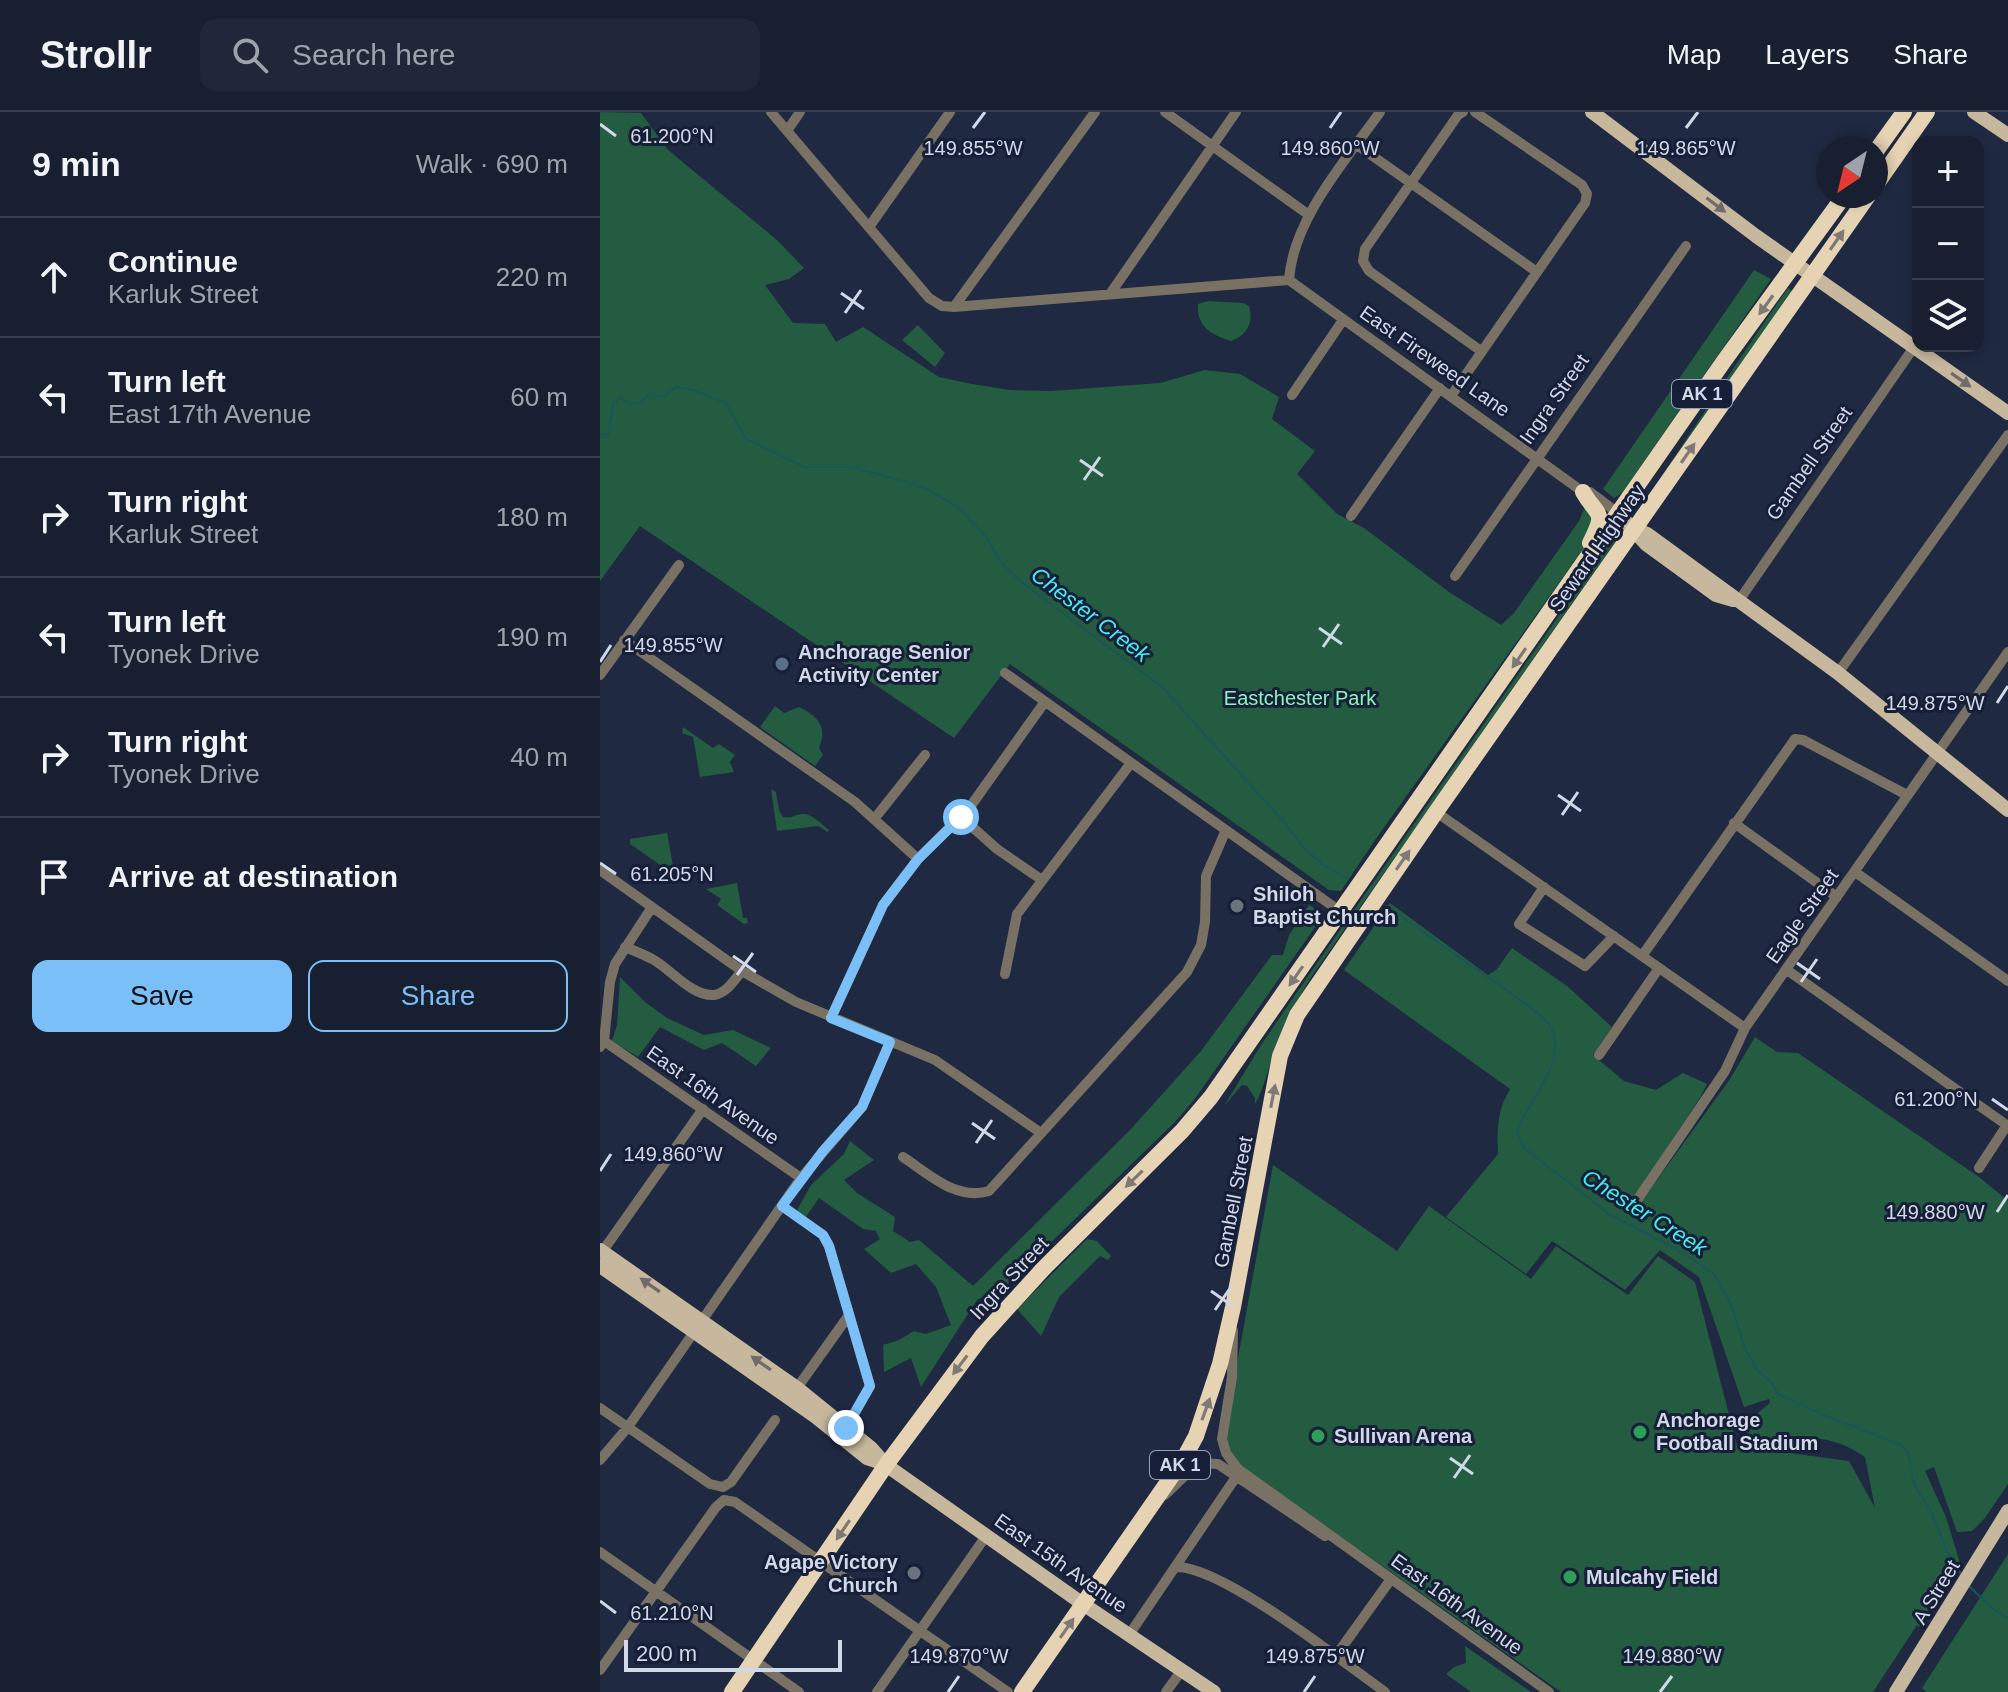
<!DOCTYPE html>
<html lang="en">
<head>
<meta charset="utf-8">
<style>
	:root { --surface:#171f31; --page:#202739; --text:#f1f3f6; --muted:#9ea2ab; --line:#363d4d; --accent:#7abff8 }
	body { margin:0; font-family:Arial,sans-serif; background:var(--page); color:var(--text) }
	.controls { position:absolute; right:24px; top:24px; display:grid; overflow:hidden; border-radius:16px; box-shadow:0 4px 12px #0003 }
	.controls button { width:72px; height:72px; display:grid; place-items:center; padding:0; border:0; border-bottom:2px solid var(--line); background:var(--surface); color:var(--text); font:40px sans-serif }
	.compass { position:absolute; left:1216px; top:24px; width:72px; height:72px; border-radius:50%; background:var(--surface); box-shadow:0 4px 12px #0003; rotate:215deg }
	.scale { position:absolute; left:24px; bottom:20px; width:218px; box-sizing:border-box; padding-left:8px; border:4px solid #d1d8e8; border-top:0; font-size:22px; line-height:28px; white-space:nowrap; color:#d1d8e8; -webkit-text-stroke:6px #161f37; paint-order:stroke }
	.stop { position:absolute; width:24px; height:24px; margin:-18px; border:6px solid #7abff8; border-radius:50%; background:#fff }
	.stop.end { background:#7abff8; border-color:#fff; box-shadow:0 2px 8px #0008 }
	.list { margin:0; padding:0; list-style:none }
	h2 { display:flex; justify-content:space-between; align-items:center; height:104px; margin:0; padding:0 32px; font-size:34px }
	h2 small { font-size:26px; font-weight:400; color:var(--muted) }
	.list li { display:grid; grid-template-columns:52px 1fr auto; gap:24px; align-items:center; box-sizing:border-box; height:120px; padding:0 32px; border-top:2px solid var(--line) }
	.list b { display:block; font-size:30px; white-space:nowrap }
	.list p { margin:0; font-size:26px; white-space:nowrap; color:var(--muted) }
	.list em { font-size:26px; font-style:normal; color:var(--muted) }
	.actions { display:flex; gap:16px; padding:24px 32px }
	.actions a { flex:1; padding:18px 0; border:2px solid var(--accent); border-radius:16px; text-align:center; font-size:28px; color:var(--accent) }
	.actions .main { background:var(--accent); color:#111 }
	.icon { flex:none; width:44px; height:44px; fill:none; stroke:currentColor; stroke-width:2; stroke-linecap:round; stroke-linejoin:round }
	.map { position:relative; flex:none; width:1408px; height:1580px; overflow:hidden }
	header { display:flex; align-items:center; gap:48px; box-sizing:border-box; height:112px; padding:0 40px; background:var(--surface); border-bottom:2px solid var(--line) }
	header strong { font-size:38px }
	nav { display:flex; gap:44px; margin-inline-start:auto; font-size:28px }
	.search { width:560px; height:72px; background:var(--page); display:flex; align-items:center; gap:20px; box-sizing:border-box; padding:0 28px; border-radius:16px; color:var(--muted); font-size:30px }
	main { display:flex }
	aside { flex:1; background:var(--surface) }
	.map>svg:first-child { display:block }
	.green { fill:#235c40 }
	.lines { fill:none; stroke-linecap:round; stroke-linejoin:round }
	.stream { stroke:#185658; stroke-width:2 }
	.minor { stroke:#787164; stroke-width:10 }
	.major { stroke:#c7b79d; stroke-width:14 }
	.highway { stroke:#e6d3b4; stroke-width:16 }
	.oneway { fill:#6e6b6a }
	.oneway2 { fill:#7e7976 }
	.route { stroke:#7abff8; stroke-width:10 }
	.ticks { fill:none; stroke:#d1d8e8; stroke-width:3 }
	.service-dot { fill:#5c6f8a; stroke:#161f37; stroke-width:3 }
	.worship-dot { fill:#6b7280; stroke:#161f37; stroke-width:3 }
	.leisure-dot { fill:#2e9e5b; stroke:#161f37; stroke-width:3 }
	.labels { text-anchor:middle; stroke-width:6; stroke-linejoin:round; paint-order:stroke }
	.shield { fill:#161f37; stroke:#99a0b3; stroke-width:2 }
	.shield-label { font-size:18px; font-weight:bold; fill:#d1d8e8 }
	.street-label { font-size:20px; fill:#d1d8e8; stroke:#161f37 }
	.poi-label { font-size:20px; font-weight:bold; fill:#d1d8e8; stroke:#161f37; text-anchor:start }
	.park-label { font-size:20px; fill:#87f5bb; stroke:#161f37 }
	.water-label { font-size:22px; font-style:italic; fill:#46ebf0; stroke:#161f37 }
	.ticks-label { font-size:20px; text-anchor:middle; fill:#d1d8e8; stroke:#161f37; stroke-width:6; stroke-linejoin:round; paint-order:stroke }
</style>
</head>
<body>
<header>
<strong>Strollr</strong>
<div class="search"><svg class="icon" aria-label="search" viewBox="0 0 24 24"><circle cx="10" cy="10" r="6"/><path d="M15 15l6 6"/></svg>Search here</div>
<nav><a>Map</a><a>Layers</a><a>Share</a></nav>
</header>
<main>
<aside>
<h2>9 min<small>Walk · 690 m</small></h2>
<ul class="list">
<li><svg class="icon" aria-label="ahead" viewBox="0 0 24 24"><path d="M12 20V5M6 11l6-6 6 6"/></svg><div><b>Continue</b><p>Karluk Street</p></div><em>220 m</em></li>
<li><svg class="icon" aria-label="left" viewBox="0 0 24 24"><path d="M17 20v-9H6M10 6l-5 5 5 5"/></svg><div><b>Turn left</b><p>East 17th Avenue</p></div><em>60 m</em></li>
<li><svg class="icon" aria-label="right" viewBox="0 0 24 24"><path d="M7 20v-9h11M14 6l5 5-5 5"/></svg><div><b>Turn right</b><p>Karluk Street</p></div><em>180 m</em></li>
<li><svg class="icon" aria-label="left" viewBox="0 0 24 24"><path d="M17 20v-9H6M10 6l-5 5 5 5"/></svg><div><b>Turn left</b><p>Tyonek Drive</p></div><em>190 m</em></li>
<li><svg class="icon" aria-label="right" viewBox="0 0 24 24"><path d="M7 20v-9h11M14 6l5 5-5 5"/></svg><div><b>Turn right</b><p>Tyonek Drive</p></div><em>40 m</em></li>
<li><svg class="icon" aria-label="arrive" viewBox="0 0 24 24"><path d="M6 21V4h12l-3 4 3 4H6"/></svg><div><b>Arrive at destination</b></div></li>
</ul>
<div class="actions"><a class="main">Save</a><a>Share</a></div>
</aside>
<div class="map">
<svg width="1408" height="1580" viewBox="0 0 1408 1580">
	<rect width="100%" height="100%" fill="#1f2941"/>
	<path class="green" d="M0,0l41,1 27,37 109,90 27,28 -15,11 -24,6 28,38 32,1 11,18 27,-15 76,50 33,7 38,6 41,1 109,-8 45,-13 35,4 39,23 -7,22 43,32 -18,23 40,40 27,14 85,64 52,33 13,-12 65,-92 7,-17 10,11 -10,30 -211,295 -34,51 -12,-1 -319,-226 -56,74 -314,-212 -40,55z
		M1154,158l17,9 -149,214 -8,5 -11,-9z
		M1188,176l6,4 -154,216c50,-73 97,-147 148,-220z
		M608,189l35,2 6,3c5,17 -2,29 -18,35 -20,-6 -35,-15 -33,-37z
		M318,213l27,28 -10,14 -33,-27z
		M1013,426l4,1 -307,440c-14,24 -27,49 -37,76 -6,17 -9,33 -18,49v-6l-8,-12 -5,-1 -18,21 37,-61 47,-69z
		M175,594l9,7 15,-6c19,9 29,20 20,41l4,7 -8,11 -55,-39z
		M83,615l30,21 6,-4 16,11 -5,7 4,10 -34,5 -7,-40 -11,-4z
		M171,677l5,3 3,18 4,7c10,2 13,-4 21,-3 8,0 19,11 25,16l-1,2 -10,-6 -41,5z
		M67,721l7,38 -2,2 -42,-29v-5z
		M137,771l6,35h4l1,5 -4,1 -27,-19 4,-6 -15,-10z
		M790,791l98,72 9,-6 15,-21 55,38 45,41 -19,28 31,26 32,9 27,-17 24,11 -7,14 -73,109 7,5 96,-133 25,-42 22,15 21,1 181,124 29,24v283l-23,34 -13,13 -15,1 -23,-65 -9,4 21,46 14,46 -41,64 -2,-2 -44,67h-312l-340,-240 52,-287 124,86 32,-45 102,73 25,-33 72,49 30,-39 37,26 42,164 112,15 26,47 -10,-51c-40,-29 -80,-18 -126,-15l10,-16 -1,-5 22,-18 -1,-4 -25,8 -45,-130 -39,-27 -35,40 -73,-49 -26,33 -80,-57 52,-63c-1,-24 -1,-44 12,-65l-166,-119z
		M709,793l10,6 1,9 -126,180 -20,23 -165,160 -32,17 -56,87 -10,-29 -27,14 -1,-27 16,-5 15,-9 12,3 25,-9 -15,-38 -20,-23 -25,9 -27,-24 16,-10 -4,-8 -13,-2 -44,-31 -14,20 -9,-6 15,-27 33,-31 6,-13 24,19 -30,20 13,13 38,24 -2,14 17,11 9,-2 54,46 158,-157 70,-78 71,-96h11l6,-20z
		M20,865l25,25 22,16 37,17 29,-5 38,18 -15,18 -34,-23 -18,7 -44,-23 -22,30 -26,-16 5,-16z
		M487,1127l10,2 14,15 -3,4 -8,-4 -41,41 -18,39 -24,-27z
		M1408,1442v138h-82l-4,-4z
		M865,1534l66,46h-60l-25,-18 8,-7 12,-4z"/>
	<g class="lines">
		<path class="stream" d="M0,322l8,1 5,-31 8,-7 8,7 11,-1 9,-9 15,3 12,-10 17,3 33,13 19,35 59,29h47l72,20 35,20 29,31 13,23 20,20 142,106 121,134 21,27 18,16 24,14
			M786,794l143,100c6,5 14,11 19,17 24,35 -19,76 -31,108l6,16 86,67 73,38 32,22 17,30 14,45 14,23 12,10 7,12 43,20 80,31 7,7 6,32 16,25 17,42 14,23
			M1369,1474l25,24 14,8"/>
		<path class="minor" d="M171,0l158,186 13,8 12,1 335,-27
			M565,0l144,103
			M863,0l-5,3 -93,134 -2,12 6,10 112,80
			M187,19l13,-19
			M757,33l180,127
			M269,115l81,-115
			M689,168l294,212h7l29,22
			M689,168c4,-61 57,-120 91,-168
			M510,182l126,-182
			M354,195l141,-195
			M692,283l51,-75
			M851,284l134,-193 2,-9 -5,-9 -107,-73
			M751,404l89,-128
			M855,464l231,-330
			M1138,490l176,-255
			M24,528l231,162 63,57
			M405,561l336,239
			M1238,561l170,-238
			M0,563l79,-110
			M836,700l309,216
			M361,705l36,32 45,31
			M275,706l50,-63
			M1134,711l103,74
			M0,758l142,101 54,31 139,58 106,73
			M1255,760l153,109
			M944,775l-25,37 66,42 29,-30
			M25,835c10,4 20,8 29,13 17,10 39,37 60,35 13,-2 20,-15 28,-24
			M1042,844l153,-217 8,1 104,55
			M1187,858l221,156
			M405,862l12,-60 114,-151
			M231,906l52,-113 35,-46 52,-52 74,-104
			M4,929l197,137
			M0,935l4,-6 6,-59 5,-18 37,-57
			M999,943l60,-87
			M303,1045c26,17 53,44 86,34l198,-219 14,-27 4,-23 1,-46 20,-46
			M1379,1056l28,-43
			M182,1094l41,29 6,11 41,140 -24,42
			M1033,1094l92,-135 20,-43 263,-376
			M2,1140l101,-143
			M633,1219l-1,46 -10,62 4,14 12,16 311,223
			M197,1276l52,-73
			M0,1296l110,76 13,3 8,-5 44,-62
			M0,1348l28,-33 173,-249 61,-71 28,-65
			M565,1383l33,-32 20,1 107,72
			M0,1440l199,140
			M577,1455c46,0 166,95 208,125
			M529,1523l107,-158
			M735,1545l56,-78
			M0,1558l116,-163 8,-7 11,2 273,190
			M277,1580l109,-156
			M566,1580l16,-22"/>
		<path class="major" d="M992,0l164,124 252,177
			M1374,0l34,23
			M1019,402l27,30 70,51 17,5
			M1035,417l12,5 191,139 170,137
			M0,1138l197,138 74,60 15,17 197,139 131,88
			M0,1154l216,151 51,41 12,4
			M1296,1580l112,-181"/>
		<path class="highway" d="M1276,39l28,-39
			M1276,73l51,-73
			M983,380c15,26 24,17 7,51
			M132,1580l154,-227 96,-129 61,-67 139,-138 29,-34 513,-736 120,-165
			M422,1580l161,-232 13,-24 24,-72 13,-57 47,-251 17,-41 139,-203 432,-616"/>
	</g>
	<defs><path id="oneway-solid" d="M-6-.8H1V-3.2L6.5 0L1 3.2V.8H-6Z" transform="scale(2)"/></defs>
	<g class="oneway">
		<use href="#oneway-solid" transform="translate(1116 93) rotate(37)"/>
		<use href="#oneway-solid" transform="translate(1361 268) rotate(35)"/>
		<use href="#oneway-solid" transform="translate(50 1173) rotate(-145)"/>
		<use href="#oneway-solid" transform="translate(161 1251) rotate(-145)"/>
	</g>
	<g class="oneway2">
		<use href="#oneway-solid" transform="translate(1237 128) rotate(-55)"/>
		<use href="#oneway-solid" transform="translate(1166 193) rotate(126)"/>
		<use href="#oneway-solid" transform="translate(1088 341) rotate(-55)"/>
		<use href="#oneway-solid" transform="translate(919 546) rotate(125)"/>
		<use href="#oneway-solid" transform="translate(803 748) rotate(-55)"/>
		<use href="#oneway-solid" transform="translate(696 864) rotate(125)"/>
		<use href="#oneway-solid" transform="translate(673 984) rotate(-79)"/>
		<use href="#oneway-solid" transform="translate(534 1067) rotate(136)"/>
		<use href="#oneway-solid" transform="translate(360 1253) rotate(127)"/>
		<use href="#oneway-solid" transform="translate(606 1297) rotate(-70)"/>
		<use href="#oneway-solid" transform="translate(243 1418) rotate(124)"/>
		<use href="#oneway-solid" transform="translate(467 1516) rotate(-55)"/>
	</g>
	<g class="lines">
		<path class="route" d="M246,1316l24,-42 -41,-140 -6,-11 -41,-29 41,-55 39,-44 28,-65 -59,-24 52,-113 35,-46 43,-42"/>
	</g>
	<path class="ticks" d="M0,12l16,12M373,16l12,-16M730,16l11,-16M1086,16l12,-16M241,181l23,16M245,201l16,-23M480,348l23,16M484,368l16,-23M719,516l23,16M723,535l16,-23M0,550l11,-17M1397,591l11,-17M958,683l23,16M962,703l16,-23M0,751l16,11M133,844l23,16M1197,851l23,16M137,863l16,-22M1201,870l16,-23M1392,987l16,11M372,1011l23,16M376,1031l16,-23M0,1059l11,-17M1397,1100l11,-17M611,1179l23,16M615,1198l16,-23M850,1346l23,16M854,1366l16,-23M0,1489l16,12M348,1580l11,-16M704,1580l11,-16M1060,1580l12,-16"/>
	<circle class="service-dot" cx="182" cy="552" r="8"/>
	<g class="worship-dot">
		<circle cx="637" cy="794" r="8"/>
		<circle cx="314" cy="1461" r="8"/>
	</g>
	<g class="leisure-dot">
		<circle cx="1040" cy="1320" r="8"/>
		<circle cx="718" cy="1324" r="8"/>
		<circle cx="970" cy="1465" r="8"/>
	</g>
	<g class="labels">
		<g class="shield">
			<rect x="1072" y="268" width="60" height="28" rx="6"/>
			<rect x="550" y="1339" width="60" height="28" rx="6"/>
		</g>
		<g class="shield-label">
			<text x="1102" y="288">AK 1</text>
			<text x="580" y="1359">AK 1</text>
		</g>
		<g class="street-label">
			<text transform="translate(835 249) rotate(35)" y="7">East Fireweed Lane</text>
			<text transform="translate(954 287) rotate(-55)" y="7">Ingra Street</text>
			<text transform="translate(1209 351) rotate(-55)" y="7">Gambell Street</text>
			<text transform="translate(997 436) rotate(-55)" y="7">Seward Highway</text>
			<text transform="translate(1202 804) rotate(-55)" y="7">Eagle Street</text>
			<text transform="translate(113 983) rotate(35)" y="7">East 16th Avenue</text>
			<text transform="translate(633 1090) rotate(-79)" y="7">Gambell Street</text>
			<text transform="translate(409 1166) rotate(-47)" y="7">Ingra Street</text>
			<text transform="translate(461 1451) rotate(35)" y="7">East 15th Avenue</text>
			<text transform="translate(1336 1480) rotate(-59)" y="7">A Street</text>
			<text transform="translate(857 1492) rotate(36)" y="7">East 16th Avenue</text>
		</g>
		<g class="poi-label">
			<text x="198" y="547">Anchorage Senior<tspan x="198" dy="23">Activity Center</tspan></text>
			<text x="653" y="789">Shiloh<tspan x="653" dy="23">Baptist Church</tspan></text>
			<text x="1056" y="1315">Anchorage<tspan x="1056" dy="23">Football Stadium</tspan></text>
			<text x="734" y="1331">Sullivan Arena</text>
			<text x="298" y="1457" text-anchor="end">Agape Victory<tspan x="298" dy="23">Church</tspan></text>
			<text x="986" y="1472">Mulcahy Field</text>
		</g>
		<g class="park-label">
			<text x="700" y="593">Eastchester Park</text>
		</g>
		<g class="water-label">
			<text transform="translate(491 502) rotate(37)" y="8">Chester Creek</text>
			<text transform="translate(1045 1100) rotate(32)" y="8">Chester Creek</text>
		</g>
	</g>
	<g class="ticks-label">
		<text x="72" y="31">61.200°N</text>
		<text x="373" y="43">149.855°W</text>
		<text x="730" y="43">149.860°W</text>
		<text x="1086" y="43">149.865°W</text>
		<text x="73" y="540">149.855°W</text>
		<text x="1335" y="598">149.875°W</text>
		<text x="72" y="769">61.205°N</text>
		<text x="1336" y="994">61.200°N</text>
		<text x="73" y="1049">149.860°W</text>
		<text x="1335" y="1107">149.880°W</text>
		<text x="72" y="1508">61.210°N</text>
		<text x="359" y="1551">149.870°W</text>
		<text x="715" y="1551">149.875°W</text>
		<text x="1072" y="1551">149.880°W</text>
	</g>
</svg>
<div class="controls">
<button>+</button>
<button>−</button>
<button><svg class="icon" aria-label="layers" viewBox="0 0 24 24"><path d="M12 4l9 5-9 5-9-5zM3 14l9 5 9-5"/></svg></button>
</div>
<svg class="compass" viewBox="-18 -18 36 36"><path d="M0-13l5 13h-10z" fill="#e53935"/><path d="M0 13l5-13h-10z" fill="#9ea2ab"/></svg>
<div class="scale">200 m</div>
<div class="stop" style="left:361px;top:705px"></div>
<div class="stop end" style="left:246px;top:1316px"></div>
</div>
</main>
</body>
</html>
